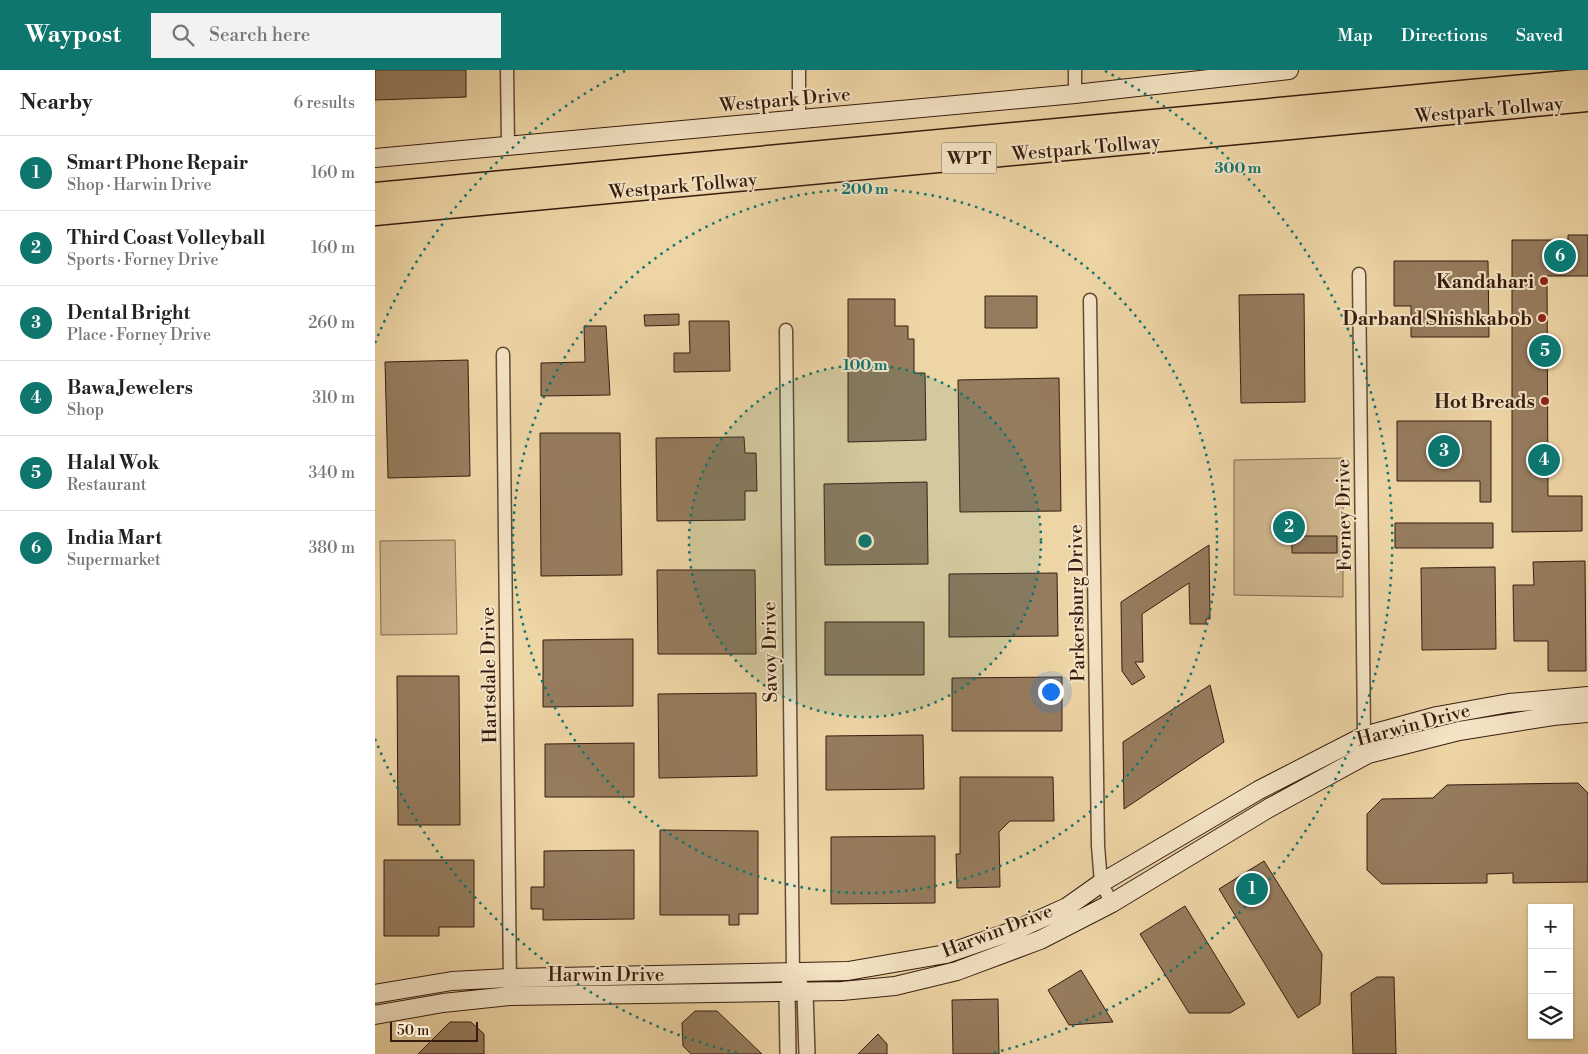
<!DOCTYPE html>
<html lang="en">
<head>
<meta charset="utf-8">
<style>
	:root { --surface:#fff; --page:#f2f2f2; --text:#222; --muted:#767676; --line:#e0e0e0; --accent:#0f766e }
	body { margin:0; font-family:"Libre Bodoni",serif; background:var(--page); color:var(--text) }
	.controls { position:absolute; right:15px; bottom:15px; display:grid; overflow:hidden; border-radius:0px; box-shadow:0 1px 4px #0004 }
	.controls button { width:45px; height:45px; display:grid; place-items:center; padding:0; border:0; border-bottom:1px solid var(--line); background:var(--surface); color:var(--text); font:25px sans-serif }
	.scale { position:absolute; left:15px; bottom:12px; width:88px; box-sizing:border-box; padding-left:5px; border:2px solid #371c0f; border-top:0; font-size:14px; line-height:18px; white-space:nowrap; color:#371c0f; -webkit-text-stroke:4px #f4e4c5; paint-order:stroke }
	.you { position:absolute; left:675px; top:621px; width:18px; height:18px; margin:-12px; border:4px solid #fff; border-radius:50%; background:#1a73e8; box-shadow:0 0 0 8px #1a73e833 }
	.badge { display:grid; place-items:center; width:32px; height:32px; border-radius:50%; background:var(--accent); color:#fff; font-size:16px; font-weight:700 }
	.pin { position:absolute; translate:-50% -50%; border:2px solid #fff; box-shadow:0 1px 5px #0006 }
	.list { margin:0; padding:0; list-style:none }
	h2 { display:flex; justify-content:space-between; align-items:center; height:65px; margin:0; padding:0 20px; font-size:21px }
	h2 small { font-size:16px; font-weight:400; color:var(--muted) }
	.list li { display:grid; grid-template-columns:32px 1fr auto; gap:15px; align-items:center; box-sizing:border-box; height:75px; padding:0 20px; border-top:1px solid var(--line) }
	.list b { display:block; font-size:19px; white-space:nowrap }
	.list p { margin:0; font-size:16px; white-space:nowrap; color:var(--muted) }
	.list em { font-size:16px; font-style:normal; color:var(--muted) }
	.icon { flex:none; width:28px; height:28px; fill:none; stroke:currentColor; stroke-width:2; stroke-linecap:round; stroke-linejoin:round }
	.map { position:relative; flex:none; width:1213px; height:984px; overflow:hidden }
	header { display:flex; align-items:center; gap:30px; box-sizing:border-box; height:70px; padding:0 25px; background:var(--accent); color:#fff }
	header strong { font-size:24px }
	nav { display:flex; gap:28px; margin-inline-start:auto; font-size:18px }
	.search { width:350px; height:45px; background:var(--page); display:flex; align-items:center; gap:12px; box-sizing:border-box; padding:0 18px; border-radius:0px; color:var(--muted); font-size:19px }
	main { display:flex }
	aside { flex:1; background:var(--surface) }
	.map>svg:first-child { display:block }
	.green { fill:#cfb68c; stroke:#83694e }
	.building { fill:#967c5e; stroke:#371c0f }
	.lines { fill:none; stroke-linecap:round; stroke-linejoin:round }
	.minor-casing { stroke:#654a35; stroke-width:15 }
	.tertiary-casing { stroke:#654a35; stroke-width:18 }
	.secondary-casing { stroke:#371c0f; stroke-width:20 }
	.motorway-casing { stroke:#371c0f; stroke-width:25 }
	.minor { stroke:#f4e4c5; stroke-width:12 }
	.tertiary { stroke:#f4e4c5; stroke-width:15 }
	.secondary { stroke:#f4e4c5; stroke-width:18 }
	.motorway { stroke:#eed5a6; stroke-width:22 }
	.ring { fill:none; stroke:#0f766e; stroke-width:2.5; stroke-dasharray:2.5 5 }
	.poi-dot { fill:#8f2418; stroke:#f4e4c5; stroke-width:2 }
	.labels { text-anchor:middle; stroke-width:4; stroke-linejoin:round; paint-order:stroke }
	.shield { fill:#f4e4c5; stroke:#705846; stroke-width:1 }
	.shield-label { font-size:18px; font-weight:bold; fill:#371c0f }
	.street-label { font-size:19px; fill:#371c0f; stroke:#f4e4c5 }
	.poi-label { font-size:19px; font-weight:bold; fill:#371c0f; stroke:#f4e4c5; text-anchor:end }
	.centre { fill:#0f766e; stroke:#f4e4c5; stroke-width:2.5 }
	.ring-label { font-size:15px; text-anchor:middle; font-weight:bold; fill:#0f766e; stroke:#f4e4c5; stroke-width:4; stroke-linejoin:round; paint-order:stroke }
</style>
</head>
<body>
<header>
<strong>Waypost</strong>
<div class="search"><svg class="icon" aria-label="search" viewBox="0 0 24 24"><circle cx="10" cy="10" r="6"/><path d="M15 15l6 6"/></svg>Search here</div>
<nav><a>Map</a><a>Directions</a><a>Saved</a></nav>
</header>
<main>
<aside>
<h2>Nearby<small>6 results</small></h2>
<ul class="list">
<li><span class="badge">1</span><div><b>Smart Phone Repair</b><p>Shop · Harwin Drive</p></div><em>160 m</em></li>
<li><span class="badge">2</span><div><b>Third Coast Volleyball</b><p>Sports · Forney Drive</p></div><em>160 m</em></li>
<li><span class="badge">3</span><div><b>Dental Bright</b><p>Place · Forney Drive</p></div><em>260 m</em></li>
<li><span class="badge">4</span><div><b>Bawa Jewelers</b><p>Shop</p></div><em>310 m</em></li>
<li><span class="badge">5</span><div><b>Halal Wok</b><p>Restaurant</p></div><em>340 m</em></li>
<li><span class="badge">6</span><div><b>India Mart</b><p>Supermarket</p></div><em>380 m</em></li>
</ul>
</aside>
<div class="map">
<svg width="1213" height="984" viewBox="0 0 1213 984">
	<rect width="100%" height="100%" fill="#eed5a6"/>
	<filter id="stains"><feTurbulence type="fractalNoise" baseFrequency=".004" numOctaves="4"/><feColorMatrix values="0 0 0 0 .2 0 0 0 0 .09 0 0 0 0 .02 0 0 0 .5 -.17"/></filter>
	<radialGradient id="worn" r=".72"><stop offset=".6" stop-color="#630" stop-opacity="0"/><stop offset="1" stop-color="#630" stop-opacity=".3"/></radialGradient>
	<path class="green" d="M968,388v139l-109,-2v-135z
		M80,470l2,94 -76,1 -1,-94z"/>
	<path class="building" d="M0,0h91v27l-91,3z
		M1193,165h20v41h-41l1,220h34v35l-70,1v-292h56z
		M1019,191h94l1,76h-78v-31h-17z
		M929,224l1,108 -64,1 -2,-108z
		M610,226h52v32h-52z
		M473,229h47v27h13v13h6v34h11l1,67 -78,2z
		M304,244v11l-34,1 -1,-11z
		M314,251h40l1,50 -56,1v-19h16z
		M209,256h22l4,69 -69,1v-33l44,-1z
		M93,290l2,116 -82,2 -3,-116z
		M684,308l2,133 -101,1 -2,-132z
		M1022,351h94v81h-11v-21h-83z
		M165,363h80l2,142 -81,1z
		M369,367l1,16h11l1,38h-12v29l-88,1 -1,-83z
		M552,412l1,82 -103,1 -1,-81z
		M1020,453h98v25h-98z
		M917,466h45v17h-45z
		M834,475l1,74h-4v5h-16l-1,-41 -47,31 1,48h-8l10,15 -13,8 -10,-14 -1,-69z
		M1210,491l1,110h-38v-30h-34l-1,-56h21l-1,-23z
		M1120,497l1,82 -74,1 -1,-82z
		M282,500h98l1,84h-98z
		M682,503l1,63 -109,1v-63z
		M450,552h99v53h-99z
		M258,569v67l-90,1v-67z
		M22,606h62l1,149h-62z
		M687,607v54h-110v-53z
		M835,615l14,57 -100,67 -1,-67z
		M381,623l1,83 -98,2 -1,-84z
		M548,665l1,54 -98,1v-54z
		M259,673v54h-89v-53z
		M585,707h93l1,44h-44l-11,11 1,55 -43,1 -1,-34h4z
		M1203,713l10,10v89l-75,1v-10l-26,1v9l-105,1 -15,-14v-56l15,-15 51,-1 14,-13z
		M285,760l98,1v83h-19v11h-10v-10h-69z
		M560,766v67l-104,1v-67z
		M259,780v69l-91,1v-11h-12v-22h13v-36z
		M9,790h90v67h-35v9h-55z
		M889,791l58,93 -2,50 -22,14 -79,-129z
		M810,836l60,98 -15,9h-41l-49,-79z
		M706,900l32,52 -44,3 -21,-35z
		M1002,907h17l2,77h-43l-2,-61z
		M623,929l1,55h-46l-1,-54z
		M320,941h22l45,43h-71l-8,-8 -1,-23z
		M75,952h21l13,12v20h-66z
		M503,964l9,10v10h-29z"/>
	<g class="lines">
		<defs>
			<path id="minor" d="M132,0l1,76
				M424,0v49
				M700,0v24
				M984,204l5,462 2,8
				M715,230l8,546 3,37 11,20
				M411,260l7,643
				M128,284l7,632"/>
			<path id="tertiary" d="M418,903l12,20 2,61
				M413,984l-1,-62 3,-10"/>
			<path id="secondary" d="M0,88l700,-64 214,-24
				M0,924l77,-13 57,-3 339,-7 98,-17 70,-24 51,-23 34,-24 158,-93 105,-54 73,-20 72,-13 79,-7
				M0,945l68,-12 67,-7 332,-5 53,-5 62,-15 83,-31 72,-37 157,-95 99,-54 91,-23 94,-15 35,-3"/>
			<path id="motorway" d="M0,124l1213,-114
				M0,144l1213,-114"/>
		</defs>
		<use href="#minor" class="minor-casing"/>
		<use href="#tertiary" class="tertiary-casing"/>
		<use href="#secondary" class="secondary-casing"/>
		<use href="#motorway" class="motorway-casing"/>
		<use href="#minor" class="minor"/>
		<use href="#tertiary" class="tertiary"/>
		<use href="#secondary" class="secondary"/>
		<use href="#motorway" class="motorway"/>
	</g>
	<circle cx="490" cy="471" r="176" fill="#0f766e" fill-opacity=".12"/>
	<g class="ring">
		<circle cx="490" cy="471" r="176"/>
		<circle cx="490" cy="471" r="352"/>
		<path d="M362 983A528 528 0 0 1 0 669M0 273A528 528 0 0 1 250 1M730 1A528 528 0 0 1 618 983"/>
	</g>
	<g class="poi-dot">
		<circle cx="1169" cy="211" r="5"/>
		<circle cx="1167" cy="248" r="5"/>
		<circle cx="1170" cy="331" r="5"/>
	</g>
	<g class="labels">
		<rect class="shield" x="566.5" y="72.5" width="55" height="31" rx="4"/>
		<g class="shield-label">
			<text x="594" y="94">WPT</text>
		</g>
		<g class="street-label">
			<text transform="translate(410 29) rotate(-5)" y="7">Westpark Drive</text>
			<text transform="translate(1114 39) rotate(-5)" y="7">Westpark Tollway</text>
			<text transform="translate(711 77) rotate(-5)" y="7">Westpark Tollway</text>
			<text transform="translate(308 115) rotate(-5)" y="7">Westpark Tollway</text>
			<text transform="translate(968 445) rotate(-91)" y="7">Forney Drive</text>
			<text transform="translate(701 533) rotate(-91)" y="7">Parkersburg Drive</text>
			<text transform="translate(394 582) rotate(-91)" y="7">Savoy Drive</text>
			<text transform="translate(113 605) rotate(-91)" y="7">Hartsdale Drive</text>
			<text transform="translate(1038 654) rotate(-15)" y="7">Harwin Drive</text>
			<text transform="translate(622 860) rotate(-21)" y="7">Harwin Drive</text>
			<text x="231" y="911">Harwin Drive</text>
		</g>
		<g class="poi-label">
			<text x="1159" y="218">Kandahari</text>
			<text x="1157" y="255">Darband Shishkabob</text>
			<text x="1160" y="338">Hot Breads</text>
		</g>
	</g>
	<circle cx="490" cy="471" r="8" class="centre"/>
	<g class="ring-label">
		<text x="863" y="103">300 m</text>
		<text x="490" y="124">200 m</text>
		<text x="490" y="300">100 m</text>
	</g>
	<rect width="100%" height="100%" filter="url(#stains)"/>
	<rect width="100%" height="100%" fill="url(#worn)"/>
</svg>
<div class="controls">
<button>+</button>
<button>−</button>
<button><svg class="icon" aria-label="layers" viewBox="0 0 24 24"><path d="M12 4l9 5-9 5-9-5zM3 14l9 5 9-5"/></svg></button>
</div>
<div class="scale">50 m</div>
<div class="you"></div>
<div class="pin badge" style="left:877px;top:819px">1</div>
<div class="pin badge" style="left:914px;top:457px">2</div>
<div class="pin badge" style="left:1069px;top:381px">3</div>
<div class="pin badge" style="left:1169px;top:390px">4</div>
<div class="pin badge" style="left:1170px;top:281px">5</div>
<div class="pin badge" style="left:1185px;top:186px">6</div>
</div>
</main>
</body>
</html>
